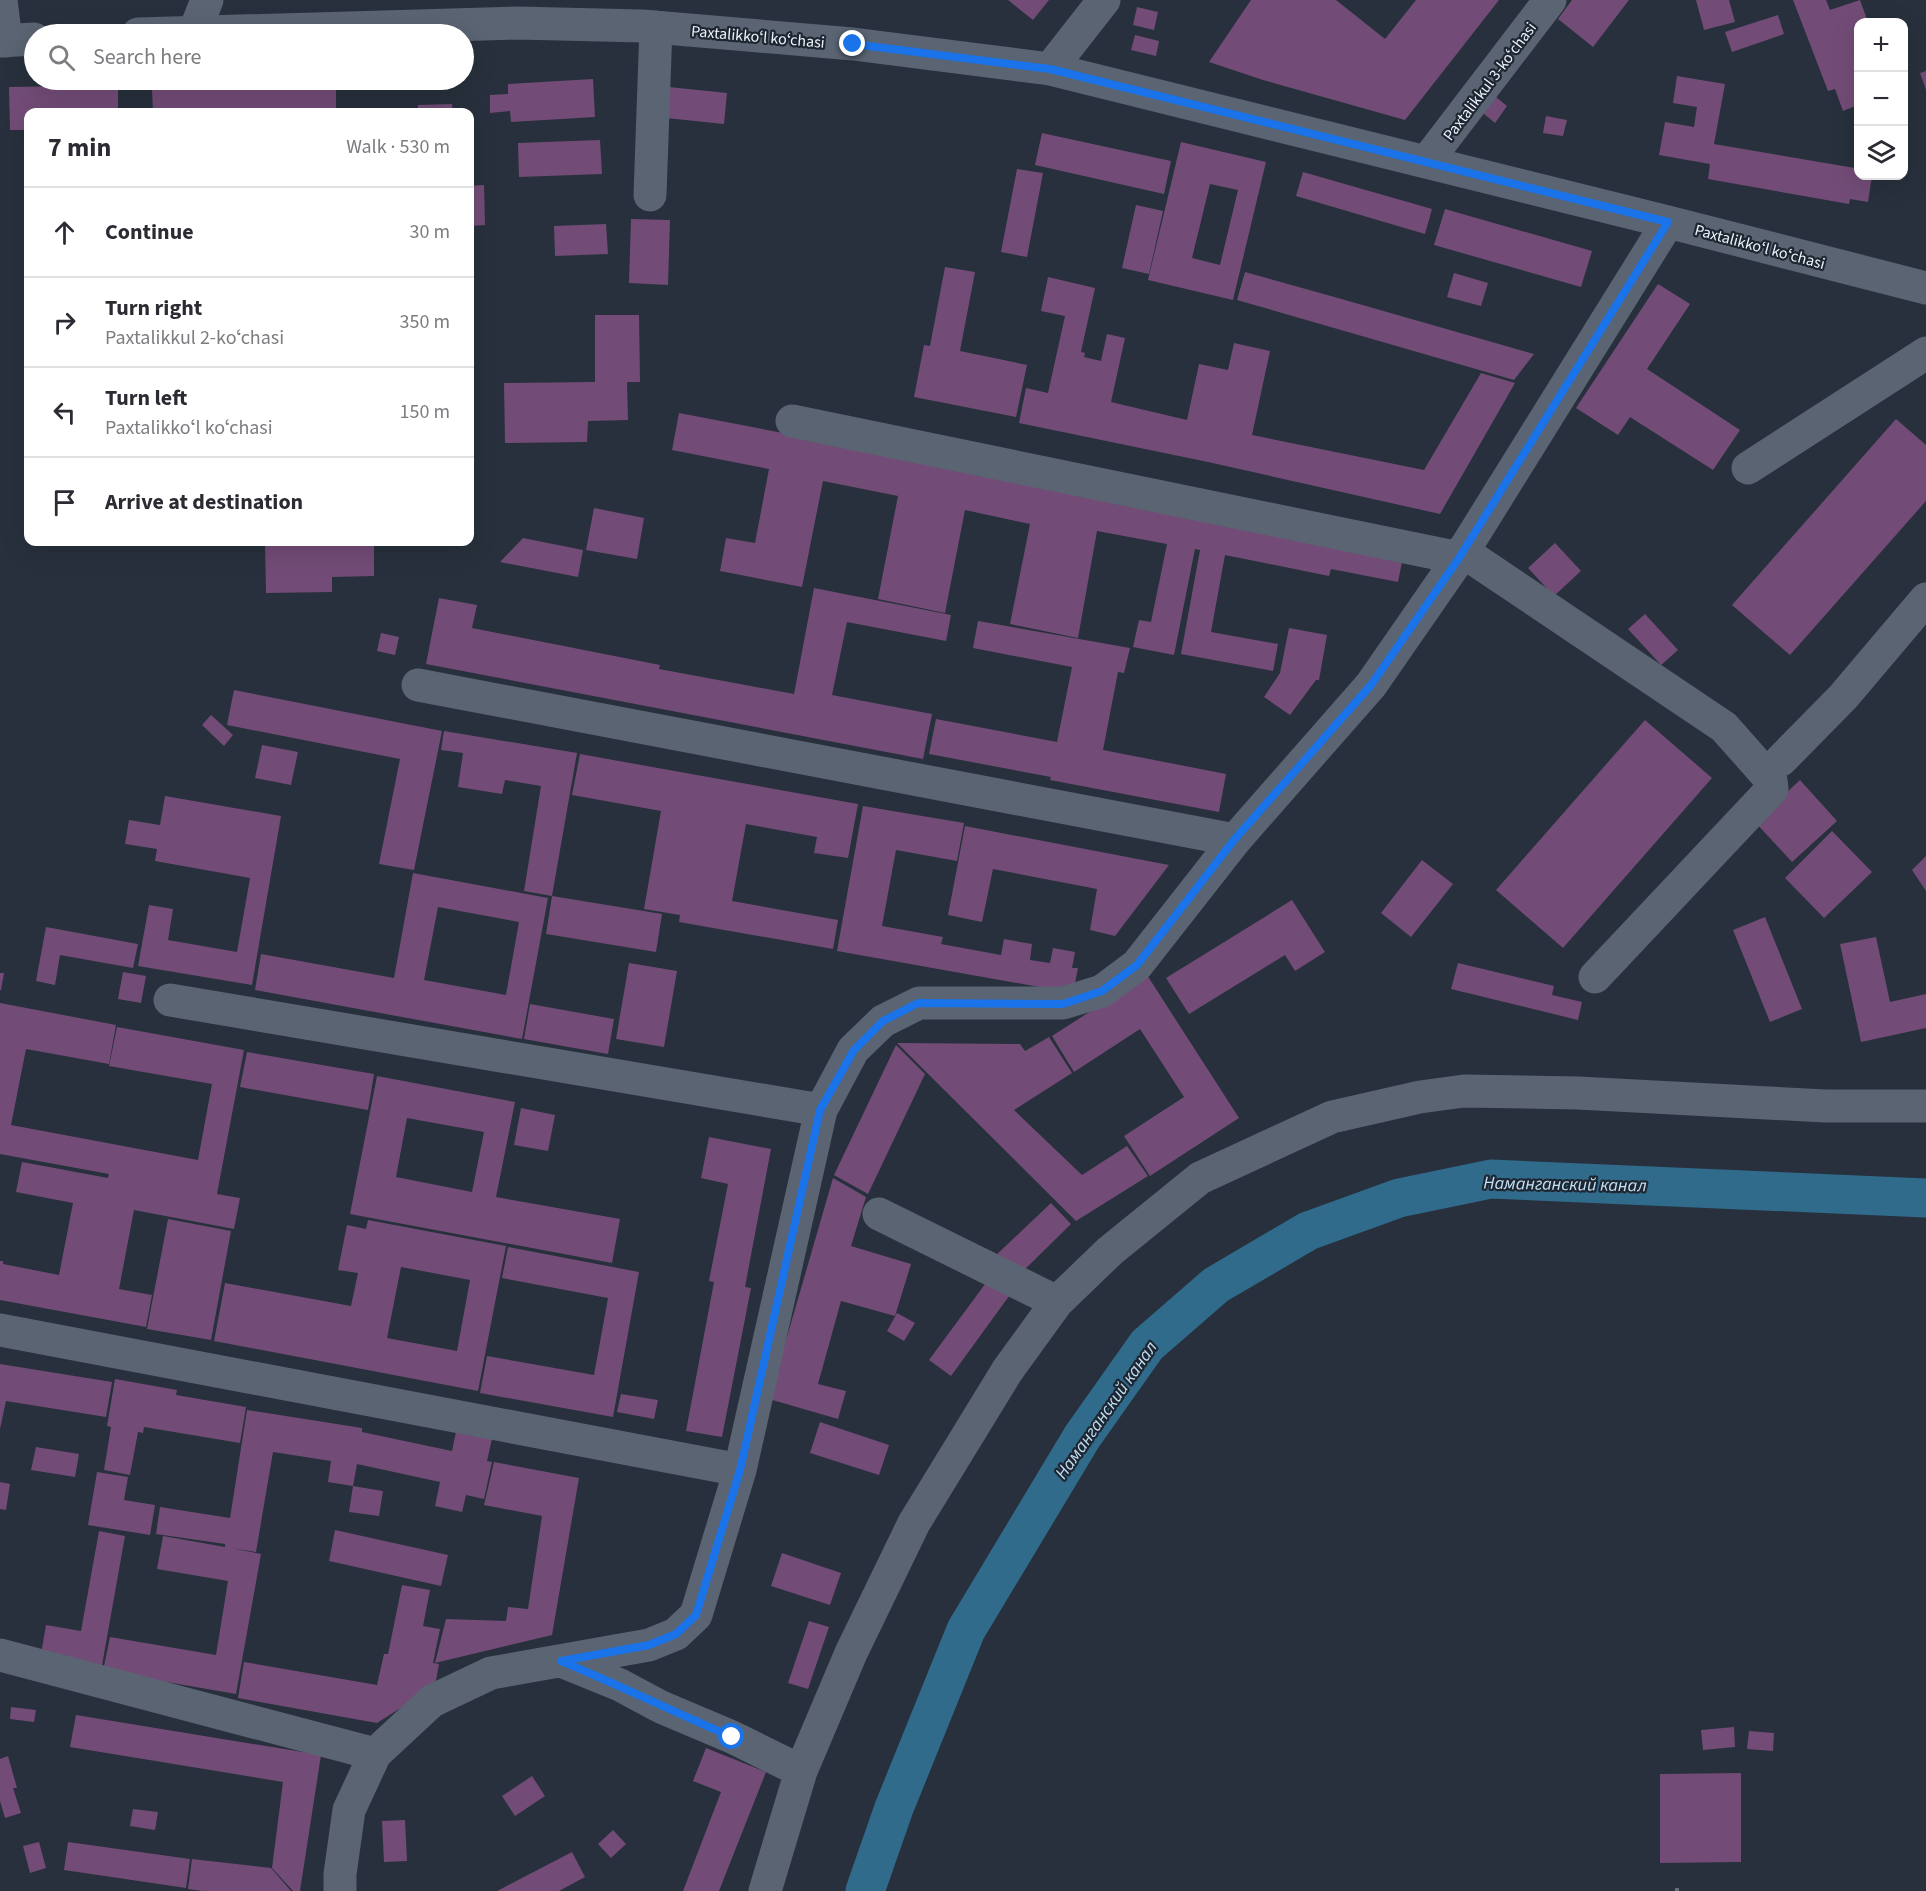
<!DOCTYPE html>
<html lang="en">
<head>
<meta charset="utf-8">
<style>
	:root { --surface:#fff; --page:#f2f2f3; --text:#2b2b33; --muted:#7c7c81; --line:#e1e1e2 }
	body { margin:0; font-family:"Source Sans 3",sans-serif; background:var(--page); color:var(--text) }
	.controls { position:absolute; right:18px; top:18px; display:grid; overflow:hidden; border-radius:12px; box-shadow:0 6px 24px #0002 }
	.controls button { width:54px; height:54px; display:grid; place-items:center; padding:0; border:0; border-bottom:2px solid var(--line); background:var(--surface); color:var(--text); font:30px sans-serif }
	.stop { position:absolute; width:18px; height:18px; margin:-14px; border:4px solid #1a73e8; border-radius:50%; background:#fff }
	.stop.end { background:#1a73e8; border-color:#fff; box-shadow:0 2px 6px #0008 }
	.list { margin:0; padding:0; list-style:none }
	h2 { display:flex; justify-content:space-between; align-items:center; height:78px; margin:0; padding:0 24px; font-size:26px }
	h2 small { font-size:20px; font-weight:400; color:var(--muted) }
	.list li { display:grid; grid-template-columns:39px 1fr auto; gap:18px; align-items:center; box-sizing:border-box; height:90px; padding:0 24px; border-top:2px solid var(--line) }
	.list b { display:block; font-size:22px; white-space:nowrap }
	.list p { margin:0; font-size:20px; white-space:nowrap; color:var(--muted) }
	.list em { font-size:20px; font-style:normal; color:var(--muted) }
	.icon { flex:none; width:33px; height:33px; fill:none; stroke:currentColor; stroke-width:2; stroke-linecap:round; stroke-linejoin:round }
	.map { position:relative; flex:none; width:1926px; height:1891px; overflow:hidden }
	.search { position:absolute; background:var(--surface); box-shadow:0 6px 24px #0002; left:24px; top:24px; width:450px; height:66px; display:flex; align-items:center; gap:15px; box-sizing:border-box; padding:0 21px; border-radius:33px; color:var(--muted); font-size:22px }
	.panel { position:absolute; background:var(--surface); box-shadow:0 6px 24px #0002; left:24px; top:108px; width:450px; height:438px; border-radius:12px }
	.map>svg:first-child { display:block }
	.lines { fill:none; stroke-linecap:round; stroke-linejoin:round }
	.canal { stroke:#306b8b; stroke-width:39 }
	.building { fill:#724c76; fill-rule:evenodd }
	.path { stroke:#656d78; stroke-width:4; stroke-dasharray:4.5 4.5; stroke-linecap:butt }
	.minor { stroke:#5a6472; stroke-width:33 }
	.route { stroke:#1a73e8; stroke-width:8 }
	.labels { text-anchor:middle; stroke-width:4.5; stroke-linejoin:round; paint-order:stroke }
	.street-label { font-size:16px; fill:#ecf2fa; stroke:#1e2632 }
	.water-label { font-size:18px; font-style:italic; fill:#bfe0f3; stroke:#1e2632 }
</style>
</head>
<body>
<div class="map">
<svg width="1926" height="1891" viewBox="0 0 1926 1891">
	<rect width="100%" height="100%" fill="#27303c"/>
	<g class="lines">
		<path class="canal" d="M865,1891l29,-83 72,-178 116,-193 65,-92 69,-60 92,-54 91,-33 92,-19 435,19"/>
	</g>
	<path class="building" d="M1008,0h41l-16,20z
		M1251,0h85l49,39 31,-39h83l-94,120 -142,-40 -54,-18z
		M1572,0h57l-36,47 -35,-28z
		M1696,0h33l6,22 -31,8z
		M1793,0h33l4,10 30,-10 8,22h-10v83l-15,6 -8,-22 -7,2z
		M1137,7l21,5 -4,18 -21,-5z
		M1778,15l6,19 -52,18 -7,-20z
		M1135,35l24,6 -3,15 -25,-6z
		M1926,71v19l-6,-17z
		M1677,76l48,8 -11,60 141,24v5l3,1v2h14l-4,26 -18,-3 -1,5 -141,-25 2,-15 -51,-9 6,-33 29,5 3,-20 -24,-4z
		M593,79l2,38 -84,5 -1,-11 -20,2v-18l18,-1v-10z
		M336,84v28h-183l-1,-22z
		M118,85v27h-90v18h-18l-1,-43z
		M669,87l58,6 -3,31 -58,-6z
		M1496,97l11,9 -12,17 -12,-10z
		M452,104l1,8h-35v-7z
		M1546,116l21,4 -4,16 -20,-3z
		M1042,133l129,28 -7,33 -129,-29z
		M600,140l2,34 -83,3 -1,-34z
		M1181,142l85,20 -33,138 -85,-20zM1210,184l28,6 -18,75 -28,-7z
		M1017,169l26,4 -16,84 -26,-5z
		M1303,172l129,37 -7,25 -129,-38z
		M484,185l1,40 -15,1v-40z
		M1136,205l27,6 -14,63 -27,-6z
		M1445,209l147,42 -11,36 -147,-42z
		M631,219l39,1 -2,65 -39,-2z
		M606,224l2,30 -53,2 -1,-30z
		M945,267l30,5 -15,79 67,14 -11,52 -102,-20 10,-52 6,1z
		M1245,272l93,26 196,56 -20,26 -277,-80z
		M1454,273l34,10 -7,23 -34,-9z
		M1048,277l47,11 -14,64 4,1 -1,4 17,4 6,-27 18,4 -14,64 59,14 17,4 12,-56 29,6 6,-27 36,8 -18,84 172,35 57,-97 34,10 -75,131 -232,-52 -189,-39 7,-35 22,5 17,-77 -24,-5z
		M1658,284l32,20 -43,65 93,61 -27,40 -83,-53 -12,18 -42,-27z
		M595,315h44l1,67h-13l1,38 -40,1 -1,21 -82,1 -1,-60 91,-1z
		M679,413l725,139 -6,30 -67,-13 -2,7 -104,-21 -14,77 67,12 -5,27 -92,-17 19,-104 -5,-1 -21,106 -41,-8 6,-27 12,2 16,-78 -70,-13 -19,107 -68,-14 20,-100 -65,-14 -20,103 -67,-14 20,-103 -75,-15 -21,106 -82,-16 6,-33 29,5 14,-74 -97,-19z
		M1896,419l30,26v56l-136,154 -58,-50z
		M594,508l50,10 -7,41 -51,-9z
		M523,538l60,12 -5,27 -78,-15z
		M265,542h109v34l-42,1v15l-66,1z
		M1555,543l26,28 -27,25 -26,-28z
		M814,588l137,27 -5,26 -99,-19 -15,73 100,19 -9,45 -497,-95 13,-66 38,7 -5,23 188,37 -1,4 135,25z
		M1645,614l33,36 -17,15 -33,-36z
		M978,621l152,27 -6,25 -6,-1 -15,78 123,24 -7,38 -169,-32 1,-3 -122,-23 7,-35 121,23 15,-75 -99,-19z
		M1289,628l38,7 -8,45h-3l-26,35 -26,-18 16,-24z
		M381,633l18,4 -4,18 -18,-4z
		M234,690l208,41 -28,139 -35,-6 21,-105 -173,-34z
		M211,715l22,20 -9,11 -22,-21z
		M1645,720l67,58 -149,170 -67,-58z
		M444,731l133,22 -25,143 -28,-5 17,-105 -36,-6 -3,14 -44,-7 5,-34 -22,-3z
		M262,745l36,7 -7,33 -36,-7z
		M580,754l278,50 -10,54 -34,-5 3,-16 -71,-13 -14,77 106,19 -5,29 -154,-27 1,-7 -36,-6 17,-98 -89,-16z
		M1800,780l37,41 -45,41 -37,-40z
		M165,796l116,20 -29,169 -114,-19 11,-61 24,4 -5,31 69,12 13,-74 -95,-17 2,-12 -32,-5 4,-24 31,5z
		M863,806l101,17 -7,38 -61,-11 -14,76 61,11 -2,7 60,11 3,-16 28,5 -2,16 20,3 3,-15 22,4 -3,16h6l-5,25 -236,-42z
		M965,826l204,39 -54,71 -25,-6 7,-41 -104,-20 -11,53 -34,-7z
		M1832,831l40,41 -48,46 -39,-40z
		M1926,856v35l-14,-21z
		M1422,860l31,24 -42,53 -30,-24z
		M413,873l135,25 -26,141 -267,-49 6,-36 133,24zM438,907l81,15 -13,73 -82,-15z
		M552,896l110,18 -6,38 -110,-18z
		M1292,900l33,52 -30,19 -10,-16 -96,59 -23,-36z
		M1765,917l37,92 -32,13 -37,-92z
		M46,927l92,17 -5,24 -73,-13 -5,30 -19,-4z
		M1876,937l14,65 36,-8v34l-65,14 -21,-98z
		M629,963l48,8 -13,76 -48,-8z
		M1458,963l96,23 -2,9 30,7 -4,18 -127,-31z
		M123,972l23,4 -5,27 -23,-4z
		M0,973h4l-3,17h-1z
		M1147,975l92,143 -89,58 -26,-40 60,-39 -44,-68 -66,43 -22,-36z
		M0,1003l116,22 -7,39 -83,-15 -15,76 187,35 14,-76 -103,-18 8,-39 127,23 -27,144 23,4 -6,31 -100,-19 -15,79 33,6 -6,32 -146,-27v-39h3v3l56,11 14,-72 -57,-11 6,-30 86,16 1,-4 -109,-20z
		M530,1004l84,15 -6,35 -84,-15z
		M1049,1037l23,36 -58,37 68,65 45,-29 21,30 -72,45 -179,-178 123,1 5,7z
		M896,1045l29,29 -57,120 -34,-19z
		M247,1052l127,22 -6,36 -128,-23z
		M377,1076l138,26 -19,95 124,22 -8,44 -262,-49zM407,1118l77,14 -12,60 -76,-15z
		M521,1108l34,7 -7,36 -34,-6z
		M709,1137l62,12 -26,138 6,1 -29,149 -36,-6 28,-149 -5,-1 19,-97 -27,-6z
		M833,1178l33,19 -15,49 60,18 -16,52 -54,-15 -23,83 28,7 -8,28 -69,-20z
		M1051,1203l20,21 -56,55 -21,-22z
		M168,1219l63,12 -20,109 -64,-11z
		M368,1220l138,26 -28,145 -264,-50 11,-58 126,23 7,-33 -20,-3 9,-45 19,4zM401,1267l69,13 -13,71 -70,-13z
		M508,1247l131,25 -26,145 -133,-24 7,-37 107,19 14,-77 -106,-20z
		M991,1276l21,16 -61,84 -22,-16z
		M897,1313l18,10 -11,18 -17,-10z
		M0,1364l112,18 -6,35 -100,-16 -6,28z
		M115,1379l62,11 -1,5 70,12 -6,36 -96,-16 -1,6 -5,-1 -8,43 -26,-5 7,-43 -4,-1z
		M621,1394l37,6 -4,19 -37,-7z
		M247,1410l115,18v4l90,19 6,-29 36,8 -7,31 5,1 -8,37 -18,-4 -4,17 -27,-6 5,-24 -83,-18 -4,22 -25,-4 3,-21 -58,-9 -17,100 -25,-4 30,6 -25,140 -133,-23 7,-34 106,18 12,-74 -71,-12 6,-33 62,11v-3l-69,-10 4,-27 70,11z
		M820,1422l69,23 -10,30 -69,-22z
		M36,1447l43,7 -4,23 -44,-7z
		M494,1462l85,16 -27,157 -117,28 11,-44 60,2 2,-14 20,2 14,-93 -58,-11z
		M97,1472l31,5 -4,23 31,5 -5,30 -62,-10z
		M0,1482l10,2 -4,26 -6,-1z
		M353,1486l30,5 -4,25 -30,-4z
		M335,1530l113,25 -7,31 -112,-25z
		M99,1531l26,5 -24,135 -61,-11 6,-35 35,6z
		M782,1553l59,20 -11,32 -59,-19z
		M402,1585l28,5 -7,36 17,3 -7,34 6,1 -4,22 -58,37 -139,-25 6,-36 133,23 7,-31h4z
		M809,1621l20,6 -21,62 -20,-6z
		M11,1707l25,3 -2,12 -24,-3z
		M76,1715l245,40 -21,136h-7l-21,-23 11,-86 -213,-35z
		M1734,1727l1,20 -32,3 -2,-20z
		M1749,1731l25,2 -1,18 -26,-2z
		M706,1748l60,24 -47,119h-36l38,-99 -28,-11z
		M8,1756l9,32h-4l8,25 -16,5 -5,-17v-42z
		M1741,1773v89l-81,1v-89z
		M532,1776l13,20 -30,20 -13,-20z
		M133,1809l25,3 -3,18 -25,-4z
		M405,1820l2,41 -23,1 -2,-41z
		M613,1830l13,14 -15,14 -13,-14z
		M39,1842l7,26 -16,5 -7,-27z
		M68,1842l122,17 -4,29 -122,-18z
		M572,1852l13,25 -26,14h-62z
		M192,1859l79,9 20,23h-89l-14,-2z"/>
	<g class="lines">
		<path class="path" d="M1677,1891v-3"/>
		<path class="minor" d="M1,0l5,41
			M194,33l13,-33
			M138,34l379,-11 125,3 211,18 197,25 618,153 258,66
			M0,41l34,-2
			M1050,69l54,-69
			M1427,161l123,-161
			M650,195l6,-168
			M792,421l667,137
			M1748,468l178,-115
			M1462,551l262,176 47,53 1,9 -177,188
			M418,685l817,155
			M1781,760l62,-63 83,-98
			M170,1000l651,110
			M879,1214l178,88
			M0,1330l740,140
			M0,1655l375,99
			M561,1661l59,24 41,22 71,30 69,34
			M340,1891v-17l9,-64 26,-56 57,-53 59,-28 158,-28 27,-11 20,-19 44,-145 81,-360 32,-60 30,-29 36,-18h144l39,-12 35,-26 98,-125 136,-155 88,-127 209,-336
			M765,1891l36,-120 50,-118 63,-130 93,-152 50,-69 53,-51 90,-73 132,-61 88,-20 44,-6 114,2 247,13h101"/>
	</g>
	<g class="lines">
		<path class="route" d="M732,1737c-58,-25 -113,-52 -171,-76l88,-16 27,-11 20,-19 44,-145 80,-360 34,-60 29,-29 35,-18 145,1 39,-13 35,-26 97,-125 137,-155 88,-127 209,-336 -618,-153 -197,-25"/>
	</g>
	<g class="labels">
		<g class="street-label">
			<text transform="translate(758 36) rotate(5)" y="6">Paxtalikkoʻl koʻchasi</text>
			<text transform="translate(1489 81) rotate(-53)" y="6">Paxtalikkul 3-koʻchasi</text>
			<text transform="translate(1760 246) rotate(15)" y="6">Paxtalikkoʻl koʻchasi</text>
		</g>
		<g class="water-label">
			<text transform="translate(1565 1184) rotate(1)" y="6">Наманганский канал</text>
			<text transform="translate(1106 1410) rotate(-55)" y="6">Наманганский канал</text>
		</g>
	</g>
</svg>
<div class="controls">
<button>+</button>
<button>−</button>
<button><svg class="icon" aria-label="layers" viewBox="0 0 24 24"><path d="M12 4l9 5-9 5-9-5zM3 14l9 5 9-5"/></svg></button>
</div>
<div class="stop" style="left:732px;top:1737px"></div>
<div class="stop end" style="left:853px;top:44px"></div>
<div class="search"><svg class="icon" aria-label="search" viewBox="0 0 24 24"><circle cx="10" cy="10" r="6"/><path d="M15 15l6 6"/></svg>Search here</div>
<section class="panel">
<h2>7 min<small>Walk · 530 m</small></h2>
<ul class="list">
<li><svg class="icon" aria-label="ahead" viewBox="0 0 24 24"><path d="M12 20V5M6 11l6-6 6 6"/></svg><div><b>Continue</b></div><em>30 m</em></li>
<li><svg class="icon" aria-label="right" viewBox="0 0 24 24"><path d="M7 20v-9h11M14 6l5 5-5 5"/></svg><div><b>Turn right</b><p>Paxtalikkul 2-koʻchasi</p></div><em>350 m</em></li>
<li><svg class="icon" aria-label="left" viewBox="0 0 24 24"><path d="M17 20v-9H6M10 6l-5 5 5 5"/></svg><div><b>Turn left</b><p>Paxtalikkoʻl koʻchasi</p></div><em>150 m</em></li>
<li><svg class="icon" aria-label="arrive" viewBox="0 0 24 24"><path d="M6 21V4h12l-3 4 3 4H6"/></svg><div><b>Arrive at destination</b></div></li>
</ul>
</section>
</div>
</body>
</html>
